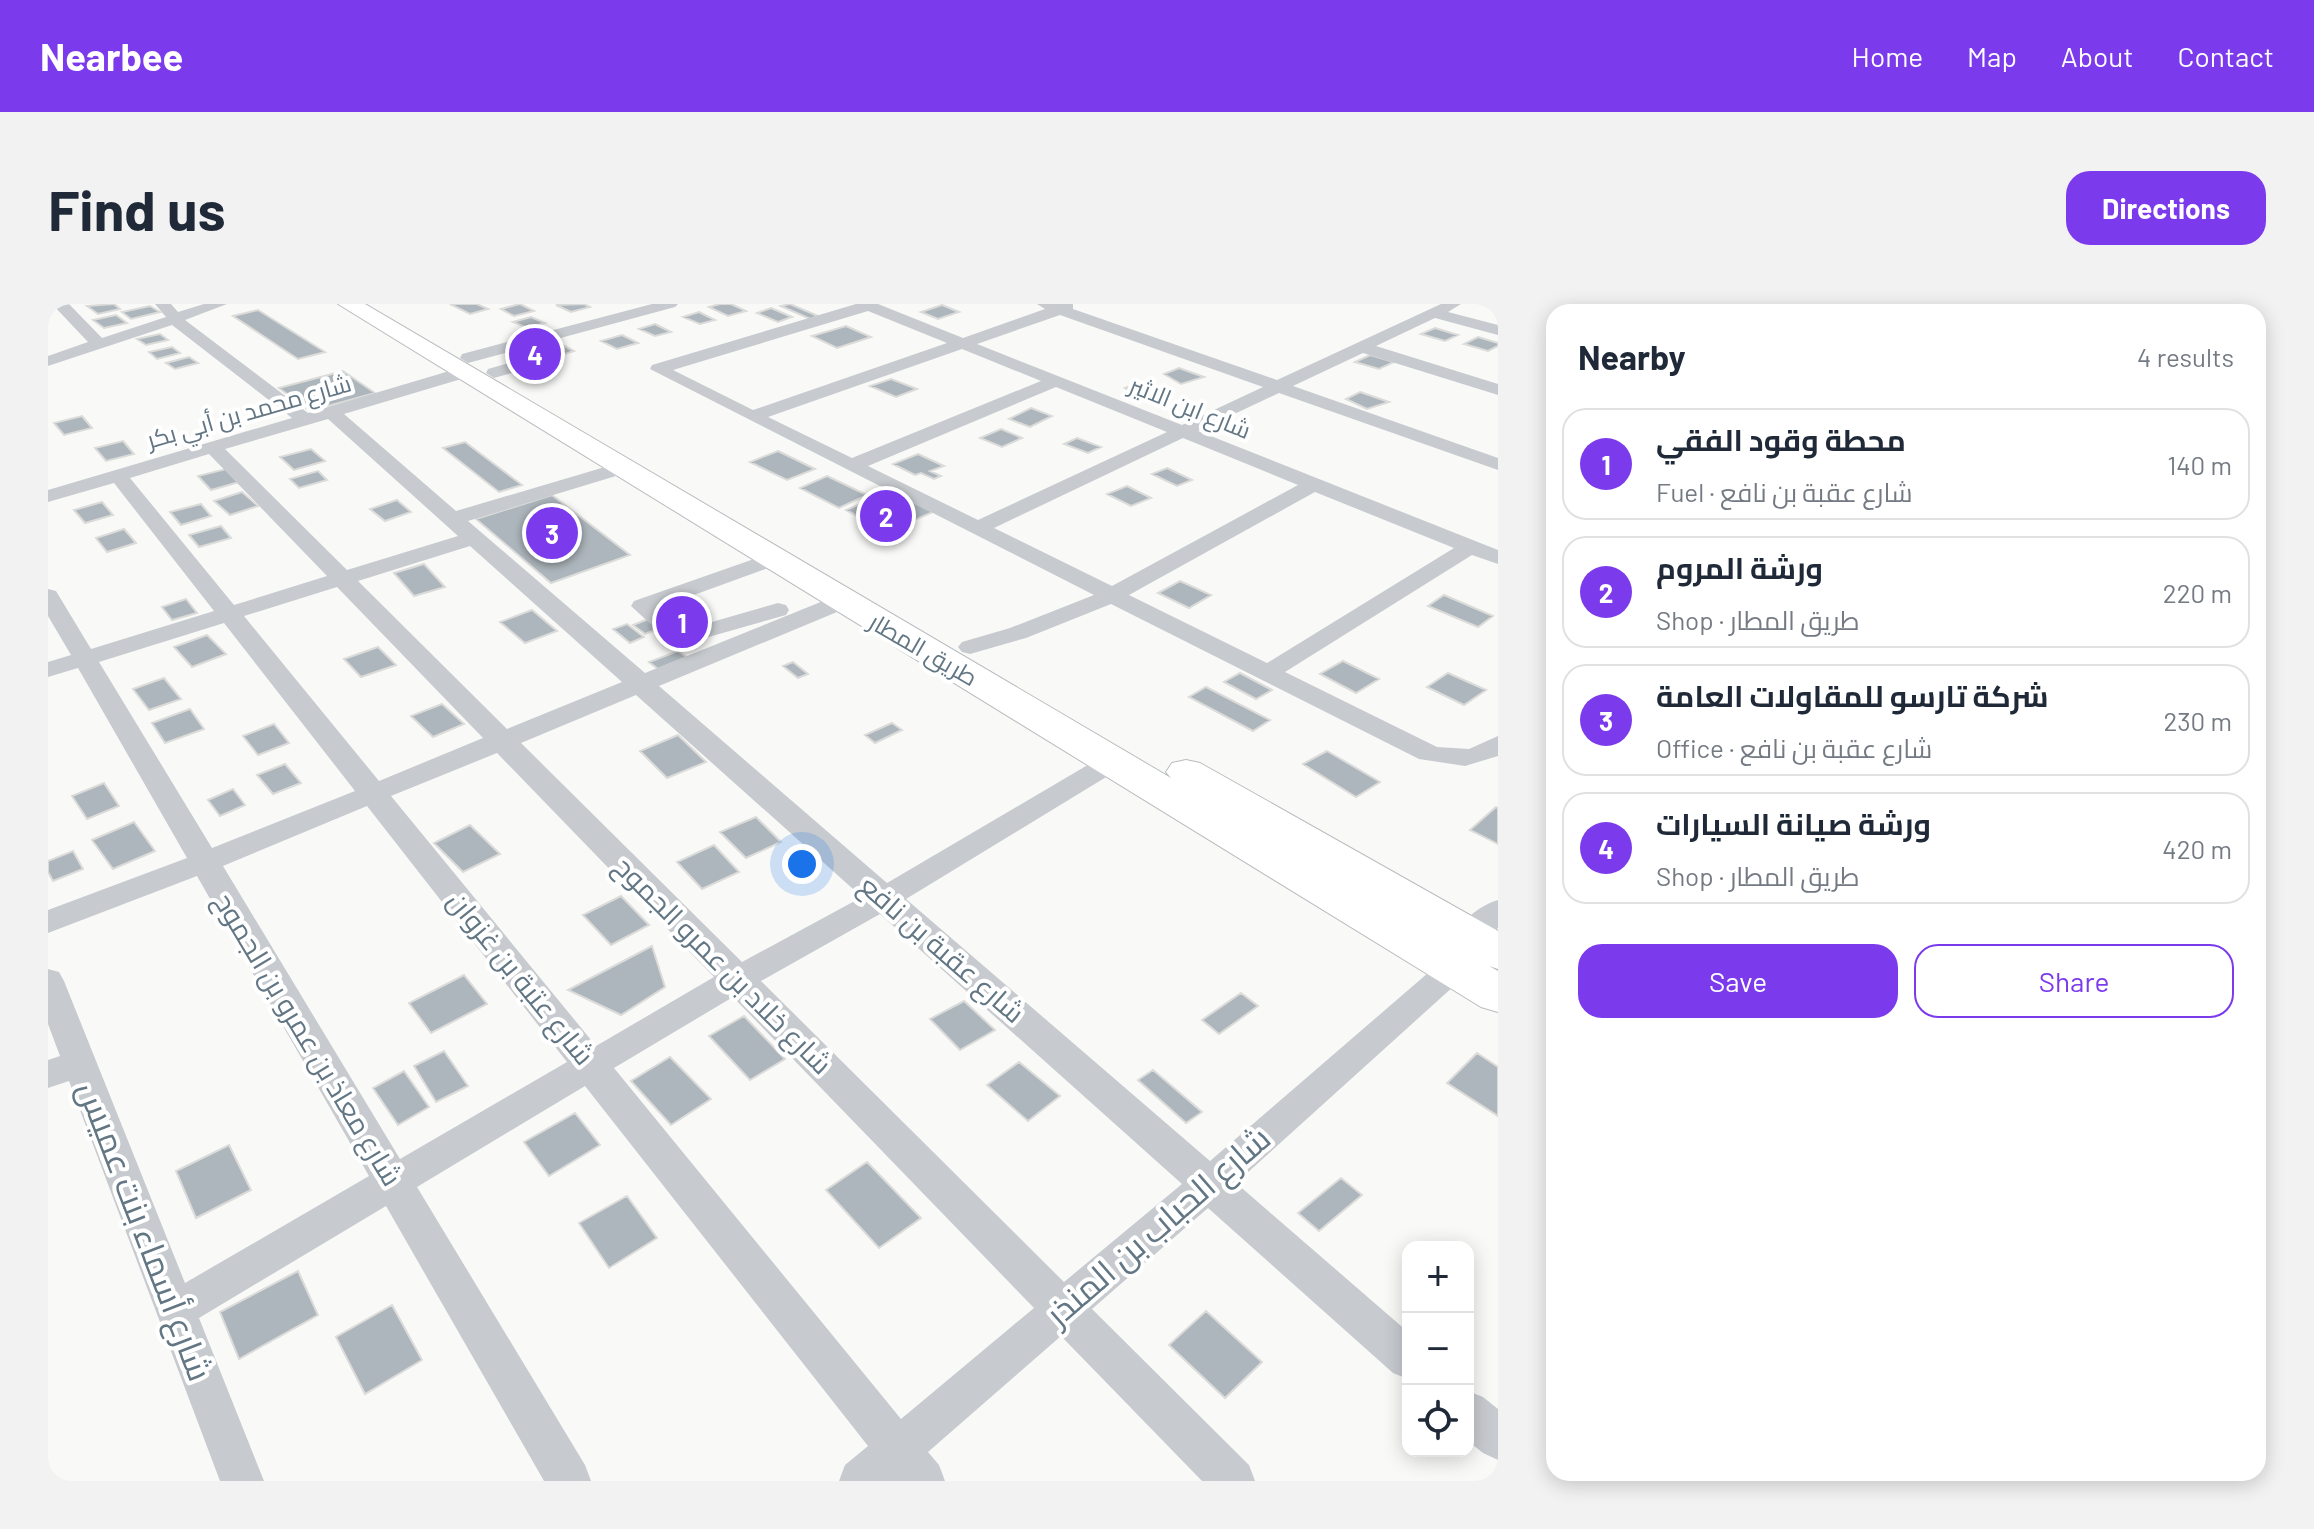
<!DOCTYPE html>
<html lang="en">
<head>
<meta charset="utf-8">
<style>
	:root { --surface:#fff; --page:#f2f2f3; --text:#1f2937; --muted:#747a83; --line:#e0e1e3; --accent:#7c3aed }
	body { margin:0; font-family:Barlow,Cairo,sans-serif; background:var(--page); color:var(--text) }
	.controls { position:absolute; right:24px; bottom:24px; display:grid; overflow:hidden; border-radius:16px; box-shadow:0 4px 20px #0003 }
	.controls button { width:72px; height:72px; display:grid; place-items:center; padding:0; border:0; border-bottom:2px solid var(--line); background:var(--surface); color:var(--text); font:40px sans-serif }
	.you { position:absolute; left:754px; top:560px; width:28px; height:28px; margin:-20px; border:6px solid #fff; border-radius:50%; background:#1a73e8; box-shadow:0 0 0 12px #1a73e833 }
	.badge { display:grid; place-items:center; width:52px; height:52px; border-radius:50%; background:var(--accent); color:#fff; font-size:26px; font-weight:700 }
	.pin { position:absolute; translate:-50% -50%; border:4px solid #fff; box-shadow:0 2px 8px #0006 }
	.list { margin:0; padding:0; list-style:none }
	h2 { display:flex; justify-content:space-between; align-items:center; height:104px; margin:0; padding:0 32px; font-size:34px }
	h2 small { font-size:26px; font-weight:400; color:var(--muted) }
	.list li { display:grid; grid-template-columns:52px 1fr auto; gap:24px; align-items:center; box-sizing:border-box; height:112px; margin:0 16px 16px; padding:0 16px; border:2px solid var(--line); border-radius:24px }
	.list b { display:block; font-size:30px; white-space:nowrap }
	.list p { margin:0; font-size:26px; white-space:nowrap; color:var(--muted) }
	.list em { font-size:26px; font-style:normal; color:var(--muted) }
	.actions { display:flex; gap:16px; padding:24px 32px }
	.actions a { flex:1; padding:18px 0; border:2px solid var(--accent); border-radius:24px; text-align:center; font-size:28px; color:var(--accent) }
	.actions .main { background:var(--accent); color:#fff }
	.icon { flex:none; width:44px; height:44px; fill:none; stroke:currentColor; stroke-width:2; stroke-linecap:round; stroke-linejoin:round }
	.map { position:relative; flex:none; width:1450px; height:1177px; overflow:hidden; border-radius:24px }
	header { display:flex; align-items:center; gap:48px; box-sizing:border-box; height:112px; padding:0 40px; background:var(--accent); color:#fff }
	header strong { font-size:38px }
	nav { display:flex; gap:44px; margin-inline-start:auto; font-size:28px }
	.intro { display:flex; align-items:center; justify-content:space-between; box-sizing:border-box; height:192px; padding:0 48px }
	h1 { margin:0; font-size:56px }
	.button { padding:20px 36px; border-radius:24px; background:var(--accent); color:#fff; font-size:28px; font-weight:700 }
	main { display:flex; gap:48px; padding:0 48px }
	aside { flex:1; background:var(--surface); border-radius:24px; box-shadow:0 4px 20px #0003 }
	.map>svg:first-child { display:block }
	.building { fill:#adb6bc; stroke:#dbdbd9; stroke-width:2 }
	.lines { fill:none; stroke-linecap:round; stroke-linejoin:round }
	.highway-casing { stroke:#b9bdc0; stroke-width:2 }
	.minor { fill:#c7cbcf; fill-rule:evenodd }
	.highway { fill:#fff; fill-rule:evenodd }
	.labels { text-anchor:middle; stroke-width:8; stroke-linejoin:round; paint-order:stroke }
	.far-street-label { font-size:24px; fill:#627684; stroke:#fff }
	.street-label { font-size:28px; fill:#627684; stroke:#fff }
	.near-street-label { font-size:34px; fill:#627684; stroke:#fff }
</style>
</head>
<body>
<header>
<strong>Nearbee</strong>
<nav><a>Home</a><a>Map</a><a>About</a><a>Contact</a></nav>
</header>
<div class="intro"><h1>Find us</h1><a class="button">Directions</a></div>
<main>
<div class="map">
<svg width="1450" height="1177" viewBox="0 0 1450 1177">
	<rect width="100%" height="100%" fill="#f9f9f7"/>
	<path class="building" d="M66,0l6,5 -22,5 -11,-8z
		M402,0h27l11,5 -18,5z
		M472,0l14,7 -20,5 -13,-7z
		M536,0l6,3 -19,5 -15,-7z
		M672,0h11l15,7 -18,5 -19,-9z
		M742,0l28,12 -8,3 -29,-13z
		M894,1l17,7 -21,7 -17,-7z
		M102,2l10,6 -29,7 -9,-7z
		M723,4l21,9 -14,5 -21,-9z
		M210,6l67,42 -27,7 -65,-43z
		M651,8l16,8 -15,4 -17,-7z
		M68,11l11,8 -23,5 -11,-8z
		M483,13l14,6 -18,5 -14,-6z
		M607,20l16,8 -16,4 -16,-7z
		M798,22l25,11 -34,11 -25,-12z
		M1387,24l23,7 -13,6 -24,-7z
		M112,30l8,6 -22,5 -9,-6z
		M574,31l16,8 -21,6 -16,-8z
		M1430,33l20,6v3l-10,5 -24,-7z
		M507,37l19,10 -12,4 -19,-11z
		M124,43l8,6 -23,6 -8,-7z
		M1322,51l24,7 -15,7 -24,-7z
		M141,53l9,6 -23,6 -9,-6z
		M1131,64l25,9 -23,7 -17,-10z
		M295,67l32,22 -65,18 -31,-23z
		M843,75l26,10 -21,8 -26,-11z
		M1092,78l25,10 -24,7 -16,-11z
		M1312,88l29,10 -22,7 -21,-10z
		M983,104l21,8 -22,11 -21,-8z
		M34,112l10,12 -28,7 -10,-12z
		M953,125l21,9 -20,9 -22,-9z
		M1029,134l24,9 -13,6 -24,-9z
		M75,137l11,13 -28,7 -11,-13z
		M417,138l57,43 -23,7 -56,-44z
		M263,145l14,12 -31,9 -14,-13z
		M730,147l37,18 -28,11 -37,-18z
		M870,150l26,12 -14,5 11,5 -7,3 -13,-6 -6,2 -22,-11z
		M1119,164l25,12 -15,6 -25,-12z
		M178,165l13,13 -28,8 -13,-14z
		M270,167l9,9 -28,8 -9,-9z
		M779,172l40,19 -28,13 -39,-20z
		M1079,182l24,12 -20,8 -24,-12z
		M843,187l42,21 -46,20 -41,-22z
		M194,188l16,14 -28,9 -16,-14z
		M504,191l78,60 -79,28 -75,-64z
		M349,196l14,12 -26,9 -15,-12z
		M54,198l11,13 -28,8 -11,-13z
		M153,200l10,12 -30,9 -11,-13z
		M173,222l10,12 -32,9 -10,-12z
		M76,225l12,14 -29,9 -11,-14z
		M376,260l21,23 -31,9 -20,-23z
		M1132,277l31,14 -22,13 -31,-15z
		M1396,291l49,21 -15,11 -50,-21z
		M138,295l11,14 -25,7 -10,-13z
		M484,306l25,21 -32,12 -25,-21z
		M603,314l12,9 -18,7 -12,-9z
		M579,320l17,13 -14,6 -17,-14z
		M159,331l19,19 -34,13 -18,-20z
		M330,343l18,18 -35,12 -17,-18z
		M630,347l9,6 -29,12 -9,-7z
		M1295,357l36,18 -23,14 -36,-19z
		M745,358l15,12 -10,4 -15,-12z
		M1192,369l32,17 -16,9 -32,-17z
		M1400,369l38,17 -22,15 -37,-18z
		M116,374l17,21 -32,11 -16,-21z
		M1158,383l64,33 -17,11 -64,-34z
		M394,400l22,20 -31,13 -22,-21z
		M142,405l14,20 -39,14 -13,-20z
		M844,419l10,7 -27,13 -10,-8z
		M226,420l15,19 -31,12 -15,-19z
		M630,431l28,27 -39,16 -27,-27z
		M1279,447l53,31 -24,15 -53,-33z
		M237,460l16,19 -28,11 -16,-19z
		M56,479l15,23 -32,13 -15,-23z
		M185,485l12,16 -25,11 -12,-16z
		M1448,503l2,1v36l-28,-14z
		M708,513l25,25 -35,16 -26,-26z
		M86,518l21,29 -42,18 -21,-29z
		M422,521l30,29 -37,18 -29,-29z
		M666,541l25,27 -37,17 -25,-27z
		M25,547l10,18 -30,12 -5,-9v-11z
		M573,592l28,29 -38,20 -28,-30z
		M604,642l13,41 -44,28 -53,-25z
		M416,671l23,29 -56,29 -22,-30z
		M1193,689l17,13 -39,28 -17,-14z
		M916,697l31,29 -35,20 -30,-31z
		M696,712l41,43 -35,21 -41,-44z
		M396,747l24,35 -32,16 -22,-36z
		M1429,749l21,14v49l-51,-33z
		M622,753l41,42 -40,26 -40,-44z
		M971,758l41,34 -32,25 -41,-36z
		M1105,766l49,42 -16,11 -48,-43z
		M356,767l25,36 -31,18 -25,-37z
		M527,809l25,32 -51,31 -25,-34z
		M181,841l22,45 -55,28 -20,-47z
		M819,858l54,56 -42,30 -53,-58z
		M1293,874l21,17 -43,36 -21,-18z
		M579,892l30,42 -48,30 -30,-45z
		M250,967l20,44 -79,44 -19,-47z
		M344,1001l30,55 -57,34 -29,-57z
		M1158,1007l56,51 -37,36 -56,-53z"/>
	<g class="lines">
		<defs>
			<path id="highway" d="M290,0h27l806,474 -5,-6 6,-9 14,-3 14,3 298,168v38l-9,-3 9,5v41l-17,-5z"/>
		</defs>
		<use href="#highway" class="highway-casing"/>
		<path class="minor" d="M4,0h17l33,34 64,-21 -11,-13h16l7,8 26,-8h23l-42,16 123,93 148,-44h12l2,4 -2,4 -124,37 112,97 159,-47h14l3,4 -3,4 -161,49 177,152 188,-76h16l3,5 -3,5 -190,79 228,197 216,-127 9,-2 9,2 4,6 -4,6 -215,131 304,262 233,-201 11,-4 11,4 5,8 -5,8 -229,207 172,149v47l-15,-6 -185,-165 -116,101 157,156 6,16h-53l-141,-145 -133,116 11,13 6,16h-106l6,-16 23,-19 -283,-360 -168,101 168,278 6,16h-47l-158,-275 -187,112 65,163h-44l-151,-400 -21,7v-28l12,-4 -12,-32v-55l11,3 5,9 121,302 184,-107 -172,-300 -149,57v-23l139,-52 -109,-190 -30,9v-15l23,-7 -23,-39v-27l8,2 35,58 123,-38 -100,-128 -66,19v-12l244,-72 -120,-93 -124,41v-10l40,-14zM280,115l130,117 -111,34 -122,-121zM161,150l118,122 -93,29 -104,-127zM422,242l152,136 -115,47 -149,-148zM289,283l146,151 -104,43 -135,-165zM176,319l131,168 -143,57 -113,-186zM588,391l226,202 -120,65 -221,-219zM449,449l217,224 -118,69 -205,-250zM319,502l200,256 -167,97 -177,-293zM832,610l302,270 -118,98 -303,-301zM685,693l301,311 -133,111 -287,-351z
			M604,0h26l-3,3 -207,56 -8,-5 2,-4z
			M808,0h22l85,34 82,-29 -8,-5h36v5l204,71 164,-76h20l-13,8 50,13v10l-63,-17 -59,28 122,38v11l-135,-42 -70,33 205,72v12l-219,-77 -81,38 300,119v14l-26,-9 -187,117 152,75 32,2 29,-13v20l-33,10 -46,-7 -308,-155 -85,34 -56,16 -8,-2 -4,-5 4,-5 48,-14 84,-33 -444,-226 2,-4zM820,7l79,32 -194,67 -80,-40zM1012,11l203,72 -81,38 -205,-81zM914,45l79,32 -189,77 -84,-41zM1008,83l111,45 -189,88 -110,-54zM1135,134l115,47 -186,101 -118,-58zM1267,188l139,56 -187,115 -138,-68z
			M501,48l6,1 2,4 -2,4 -61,17 -8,-5 2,-4z
			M723,249l11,6 -3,5 -121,44 26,22 94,-27 8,2 3,5 -3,5 -102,29 -16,-4 -37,-34 3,-5z
			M1450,596v28c-14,11 -22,20 -40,15l-5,-8c9,-15 28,-30 45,-35z
			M1420,1087l15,6 15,12v51l-15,-7 -15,-12z"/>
		<use href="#highway" class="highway"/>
	</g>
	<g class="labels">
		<g class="far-street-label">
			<text transform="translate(1142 104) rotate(22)" y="8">شارع ابن الاثير</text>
			<text transform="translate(201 108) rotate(-16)" y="8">شارع محمد بن أبي بكر</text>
			<text transform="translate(875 346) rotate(30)" y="8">طريق المطار</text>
		</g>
		<g class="street-label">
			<text transform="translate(894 645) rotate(41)" y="10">شارع عقبة بن نافع</text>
			<text transform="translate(675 661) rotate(45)" y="10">شارع خلاد بن عمرو الجموح</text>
			<text transform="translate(473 674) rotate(51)" y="10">شارع عتبة بن غزوان</text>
			<text transform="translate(260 735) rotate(59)" y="10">شارع معاذ بن عمرو بن الجموح</text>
		</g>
		<g class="near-street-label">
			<text transform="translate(1110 922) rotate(-41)" y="12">شارع الحباب بن المنذر</text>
			<text transform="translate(97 927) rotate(69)" y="12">شارع أسماء بنت عميس</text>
		</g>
	</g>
</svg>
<div class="controls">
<button>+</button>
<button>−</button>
<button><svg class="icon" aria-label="locate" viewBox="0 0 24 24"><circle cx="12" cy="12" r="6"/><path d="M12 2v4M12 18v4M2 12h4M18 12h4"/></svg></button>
</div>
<div class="you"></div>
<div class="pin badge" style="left:634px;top:318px">1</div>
<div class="pin badge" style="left:838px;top:212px">2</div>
<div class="pin badge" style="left:504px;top:229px">3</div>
<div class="pin badge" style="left:487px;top:50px">4</div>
</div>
<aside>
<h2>Nearby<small>4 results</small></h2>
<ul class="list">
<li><span class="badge">1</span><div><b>محطة وقود الفقي</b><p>Fuel · شارع عقبة بن نافع</p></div><em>140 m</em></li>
<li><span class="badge">2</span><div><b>ورشة المروم</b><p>Shop · طريق المطار</p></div><em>220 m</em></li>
<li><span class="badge">3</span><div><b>شركة تارسو للمقاولات العامة</b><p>Office · شارع عقبة بن نافع</p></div><em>230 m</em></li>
<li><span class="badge">4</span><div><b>ورشة صيانة السيارات</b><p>Shop · طريق المطار</p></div><em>420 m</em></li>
</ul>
<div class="actions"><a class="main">Save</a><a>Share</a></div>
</aside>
</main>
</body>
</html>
